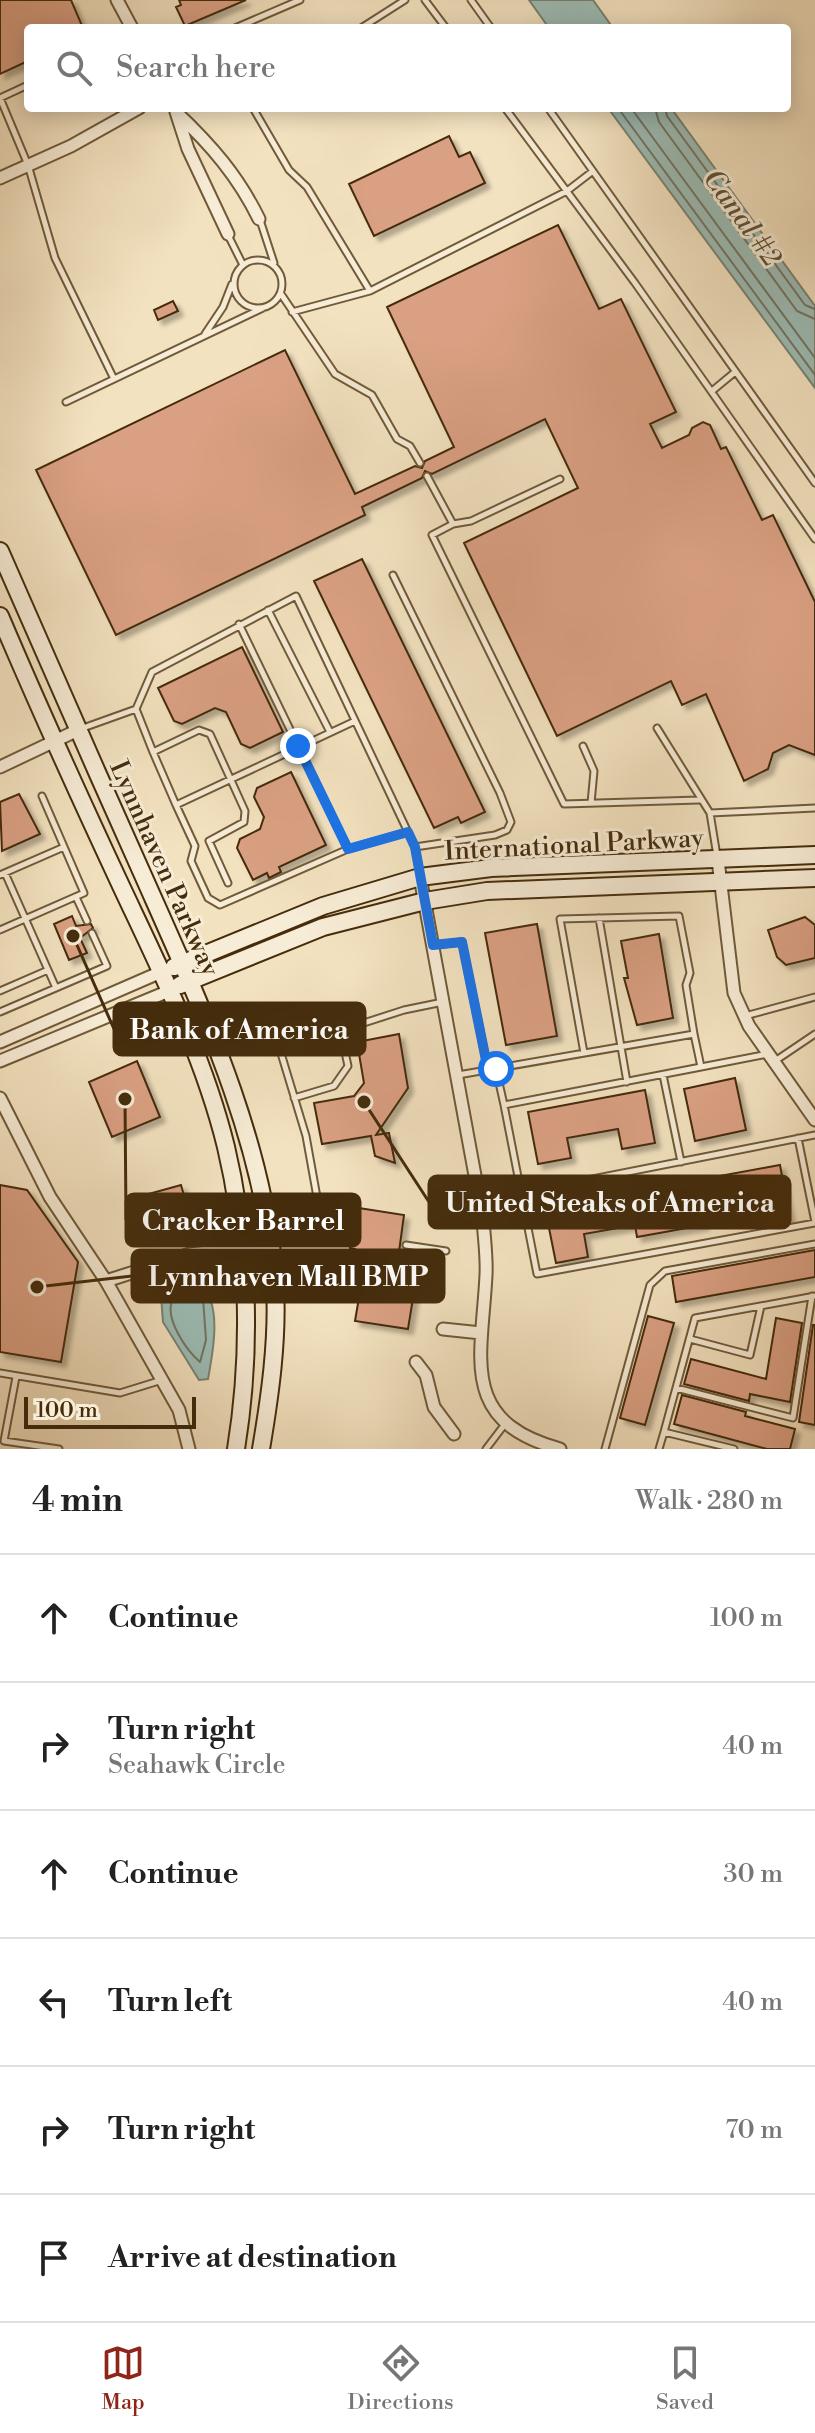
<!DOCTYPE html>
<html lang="en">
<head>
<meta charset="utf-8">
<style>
	:root { --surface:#fff; --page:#f6f6f6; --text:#222; --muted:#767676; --line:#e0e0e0; --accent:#8f2418 }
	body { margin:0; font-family:"Libre Bodoni",serif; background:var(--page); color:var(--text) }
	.scale { position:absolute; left:24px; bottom:20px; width:172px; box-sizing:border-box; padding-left:8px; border:4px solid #442c0c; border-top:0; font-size:22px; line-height:28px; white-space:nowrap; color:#442c0c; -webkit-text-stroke:6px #f7ecd6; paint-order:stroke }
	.stop { position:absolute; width:24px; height:24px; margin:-18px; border:6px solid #1a73e8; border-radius:50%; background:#fff }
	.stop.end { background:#1a73e8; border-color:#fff; box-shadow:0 2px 8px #0008 }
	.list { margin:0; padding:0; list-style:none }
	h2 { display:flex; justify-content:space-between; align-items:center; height:104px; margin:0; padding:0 32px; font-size:34px }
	h2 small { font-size:26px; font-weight:400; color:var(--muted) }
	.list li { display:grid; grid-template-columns:52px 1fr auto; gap:24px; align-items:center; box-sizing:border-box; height:128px; padding:0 32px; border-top:2px solid var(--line) }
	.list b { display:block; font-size:30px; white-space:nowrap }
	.list p { margin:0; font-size:26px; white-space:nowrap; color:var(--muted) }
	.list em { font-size:26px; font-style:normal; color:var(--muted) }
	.icon { flex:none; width:44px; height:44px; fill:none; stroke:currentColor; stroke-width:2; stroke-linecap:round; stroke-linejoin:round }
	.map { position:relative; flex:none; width:815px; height:1449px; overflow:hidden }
	.search { position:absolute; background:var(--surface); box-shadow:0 4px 20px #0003; left:24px; right:24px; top:24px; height:88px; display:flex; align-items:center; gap:20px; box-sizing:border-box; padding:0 28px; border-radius:8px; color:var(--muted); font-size:30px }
	.sheet { height:872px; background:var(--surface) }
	nav { display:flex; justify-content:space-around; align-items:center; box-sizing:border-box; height:112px; border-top:2px solid var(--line); background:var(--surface); font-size:22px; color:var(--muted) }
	nav a { display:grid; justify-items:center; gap:4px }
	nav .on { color:var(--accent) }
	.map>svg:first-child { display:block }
	.water { fill:#9cbdb7; stroke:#798373; stroke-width:2 }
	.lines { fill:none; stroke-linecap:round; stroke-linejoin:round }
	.shore { stroke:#707462; stroke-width:2 }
	.building { fill:#daa083; stroke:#442c0c; stroke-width:2; filter:url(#shadow) }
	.lane-casing { stroke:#705a39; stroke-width:9 }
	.street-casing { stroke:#705a39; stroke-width:15 }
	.secondary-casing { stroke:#442c0c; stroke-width:20 }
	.lane { stroke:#f7ecd6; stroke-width:5 }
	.street { stroke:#f7ecd6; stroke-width:11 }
	.secondary { stroke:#f7ecd6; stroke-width:16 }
	.route { stroke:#1a73e8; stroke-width:10 }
	.labels { text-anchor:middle; stroke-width:6; stroke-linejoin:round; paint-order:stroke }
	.street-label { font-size:26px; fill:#442c0c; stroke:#f7ecd6 }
	.water-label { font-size:28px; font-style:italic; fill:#5a5037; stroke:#f7ecd6 }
	.leader { fill:none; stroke:#442c0c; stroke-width:3 }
	.callout-dot { fill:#442c0c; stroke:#f7ecd6; stroke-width:3 }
	.callout { fill:#442c0c; stroke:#442c0c; stroke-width:3 }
	.callout-label { font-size:28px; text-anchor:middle; font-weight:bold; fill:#fff }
</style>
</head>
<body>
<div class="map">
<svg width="815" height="1449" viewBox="0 0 815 1449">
	<defs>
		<filter id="shadow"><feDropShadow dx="5" dy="5" stdDeviation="2" flood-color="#0004"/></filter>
	</defs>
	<rect width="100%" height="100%" fill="#f3e2c0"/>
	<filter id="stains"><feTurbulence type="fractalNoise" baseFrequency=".0025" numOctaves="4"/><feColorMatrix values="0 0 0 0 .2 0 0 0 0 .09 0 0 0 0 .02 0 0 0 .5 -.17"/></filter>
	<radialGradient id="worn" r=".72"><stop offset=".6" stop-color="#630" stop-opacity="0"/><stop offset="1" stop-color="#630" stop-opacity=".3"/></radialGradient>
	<path class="water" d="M529,0h64l20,28h-64z
		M608,108h63l144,198v82z
		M202,1284c20,24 11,67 6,95l-9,1 -36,-58 -2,-26z"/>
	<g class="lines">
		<path class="shore" d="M618,108l197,267
			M631,108l184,250
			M655,108l4,14 138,189 18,8
			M665,108l2,8 138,189 10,4
			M198,1294l5,4 3,42 -6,22c-14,-12 -35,-43 -28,-61z"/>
	</g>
	<path class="building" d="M0,0h71l12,28h-55v33l-28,13z
		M179,0h67l-61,26 -9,-19 5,-2z
		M449,136l10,21 11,-5 15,31 -111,53 -25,-52z
		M558,225l41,84 22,-10 55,113 -26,12 12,24 27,-13 3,-7 11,-6 7,3 11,24 5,-2 36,73 11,-5 42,87v153l-26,-10 -16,8 -5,16 -24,12 -38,-87 -24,11 -11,-24 -114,55 -93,-193 114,-55 -33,-69 -113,55 -7,-3 -3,7 -60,29 3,8 -249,120 -80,-165 249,-120 70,144 60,-28 7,2 3,-7 29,-14 -67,-140z
		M173,301l5,10 -20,9 -4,-10z
		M362,559l123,253 -24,11 -3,-6 -24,11 -120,-247z
		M242,647l41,85 -33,16 -9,-4 -15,-32 -11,-4 -33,16 -8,-3 -16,-33z
		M291,772l35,73 -47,22 2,5 -12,6 -2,-5 -14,7 -16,-32 3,-9 20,-10 4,-12 -10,-20 3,-9z
		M19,794l21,40 -38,17 -2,-49z
		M72,916l4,10 15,-2 2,4 -13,10 7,15 -18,7 -15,-36z
		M805,917l10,8v33l-29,7 -9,-8 -9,-27z
		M537,924l20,112 -51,9 -21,-112z
		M659,934l14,84 -36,7 -13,-47h4l-7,-37z
		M399,1034l9,54 -32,47 13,-2 6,30 -20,-7 -4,-20 -49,8 -8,-41 40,-7 10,-13 -7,-41z
		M137,1061l23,56 -48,20 -23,-55z
		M735,1078l11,52 -51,11 -11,-52z
		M645,1090l10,53 -33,6 -4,-20 -51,9 4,20 -33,6 -10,-52z
		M780,1165l10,55 -33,7 -4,-24 -52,9 3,13 -67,12 -2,-12 -51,9 4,23 -32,6 -11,-55z
		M0,1185l27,5 51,72 -17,100 -61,-10z
		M181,1185l6,21 -50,13 -2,-7 -5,1 -3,-13z
		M346,1206l58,9 -5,37 21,3 -12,74 -53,-8 7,-41 -11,-2 4,-29 -5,-1 2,-13 -10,-1z
		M815,1250v27l-139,25 -4,-26z
		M648,1316l26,7 -29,102 -25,-7z
		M776,1318l26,5 -12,79 -40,-8 -1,7 -65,-17 7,-25 75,20z
		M813,1325h2v100l-16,-3z
		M682,1395l64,17 -1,4 50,13 -5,20h-23l-93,-25z"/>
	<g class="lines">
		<defs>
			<path id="lane" d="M425,0l21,28
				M471,0l20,28
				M235,28l65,-28
				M361,28l44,-28
				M0,98l28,67 27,93 59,121
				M0,98l28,-13
				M253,108l36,62 18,17 63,104
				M505,108l130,175 180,256
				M548,108l267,375
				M260,220l14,43
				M228,235l15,30
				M234 284a24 24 0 1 1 48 0a24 24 0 1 1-48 0Z
				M281,294l54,80 37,21 25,44 13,7 10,17
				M292,312l78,-21 197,-100 26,-20
				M205,334l18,-27 9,-23
				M712,391l23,-19
				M66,402l197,-94
				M427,476l26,48
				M560,479l-89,42 -18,3 -21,11 132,269 135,-4
				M393,575l107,218 11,29 -4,8 -12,5 -80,12
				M268,610l62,122
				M239,624l109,225 59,-17
				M136,709l17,43
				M83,728l53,-19 16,-37 144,-76 119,251 5,27
				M657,728l53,85 105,-5
				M583,746l11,25 -3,32
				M176,805l-23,-53 46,-22 11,4 35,77 -1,11 -35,19 19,42
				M710,813l7,43
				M348,849l-128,56 -12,-7 -17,-37 4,-15 -19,-41 179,-84
				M5,873l51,115
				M0,875l64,-28
				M76,897l11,24
				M599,918l28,164
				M0,930l84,-37 -42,-97
				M434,945l28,-3 26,128
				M0,991l48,-21
				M0,1012l107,-46 -15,-33
				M745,1016l70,-19
				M584,1053l-24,-134 119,-3 11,57 -4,12 8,49
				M775,1061l40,-27
				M701,1067l-197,38 33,169 278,-51
				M496,1069l8,36
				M458,1075l236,-41 7,33 67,-13
				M663,1075l18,87
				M294,1098l40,-12 14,-20 -8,-37
				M798,1138l17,84
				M481,1201l334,-66
				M272,1244l52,-8 -18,-100 -26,-86 124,-40 39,-8
				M406,1245l40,6
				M690,1339l60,16 11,-49
				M0,1373l120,20 42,-13
				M16,1377l-12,64 55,8
				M676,1388l117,30 19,-122
				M486,1449l19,-25
				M605,1449l45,-164 15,-14 150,-27
				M659,1449l5,-17
				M734,1449l-70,-17 31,-114 120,-22"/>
			<path id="street" d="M117,0l15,28
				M176,112c35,33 62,64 83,107
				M176,112l12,37 40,85
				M0,178l71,-32 68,-38
				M0,767l78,-37
				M718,860l16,133 15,33 66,94
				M420,877l63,342c1,18 4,37 3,56 -4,83 -28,146 74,174
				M0,1042l161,-70
				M0,1061l169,-70
				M0,1098l50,99 56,84 73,129 10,39
				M106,1281l84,-27 80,-9
				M443,1329l38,4
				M416,1362l10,13 8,32 20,27"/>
			<path id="secondary" d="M0,551c47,108 94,215 142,322 58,131 124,269 133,413 3,54 -5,110 -14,163
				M0,616c39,92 80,182 122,272 39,83 82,169 104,259 23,97 26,204 10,302
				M174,967l149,-61 97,-29 71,-9 324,-13
				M180,985l143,-58 102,-26 62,-10 328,-13"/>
		</defs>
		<use href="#lane" class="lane-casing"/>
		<use href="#street" class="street-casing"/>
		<use href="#secondary" class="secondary-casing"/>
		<use href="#lane" class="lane"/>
		<use href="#street" class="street"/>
		<use href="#secondary" class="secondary"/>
	</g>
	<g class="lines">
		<path class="route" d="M298,746l50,103 60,-17 7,15 18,98 29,-3 26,128 8,-1"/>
	</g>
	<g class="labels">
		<g class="street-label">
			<text transform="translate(574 844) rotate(-3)" y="9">International Parkway</text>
			<text transform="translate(165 868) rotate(66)" y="9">Lynnhaven Parkway</text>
		</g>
		<g class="water-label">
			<text transform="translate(743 217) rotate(54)" y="10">Canal #2</text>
		</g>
	</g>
	<path class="leader" d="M73 936L114 1029M364 1102L429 1202M125 1099L126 1220M37 1287L132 1276"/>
	<g class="callout-dot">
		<circle cx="73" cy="936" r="8"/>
		<circle cx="364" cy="1102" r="8"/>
		<circle cx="125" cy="1099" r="8"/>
		<circle cx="37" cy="1287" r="8"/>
	</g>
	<g class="callout">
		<rect x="114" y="1003" width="251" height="52" rx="8"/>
		<rect x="429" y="1176" width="361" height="52" rx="8"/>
		<rect x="126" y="1194" width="234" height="52" rx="8"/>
		<rect x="132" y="1250" width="312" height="52" rx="8"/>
	</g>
	<g class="callout-label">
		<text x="239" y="1039">Bank of America</text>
		<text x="610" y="1212">United Steaks of America</text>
		<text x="243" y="1230">Cracker Barrel</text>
		<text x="288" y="1286">Lynnhaven Mall BMP</text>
	</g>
	<rect width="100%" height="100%" filter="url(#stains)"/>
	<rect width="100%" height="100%" fill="url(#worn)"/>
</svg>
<div class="scale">100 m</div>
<div class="stop" style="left:496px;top:1069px"></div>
<div class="stop end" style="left:298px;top:746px"></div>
<div class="search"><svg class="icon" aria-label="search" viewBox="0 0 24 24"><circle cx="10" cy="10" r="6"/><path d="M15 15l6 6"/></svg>Search here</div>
</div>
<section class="sheet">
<h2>4 min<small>Walk · 280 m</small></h2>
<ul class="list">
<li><svg class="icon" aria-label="ahead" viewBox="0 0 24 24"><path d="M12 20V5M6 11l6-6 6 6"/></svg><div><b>Continue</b></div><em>100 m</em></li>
<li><svg class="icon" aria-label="right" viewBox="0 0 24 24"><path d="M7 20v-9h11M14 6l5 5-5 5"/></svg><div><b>Turn right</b><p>Seahawk Circle</p></div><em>40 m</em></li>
<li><svg class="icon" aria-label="ahead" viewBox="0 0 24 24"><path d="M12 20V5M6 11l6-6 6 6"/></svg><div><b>Continue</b></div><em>30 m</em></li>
<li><svg class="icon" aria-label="left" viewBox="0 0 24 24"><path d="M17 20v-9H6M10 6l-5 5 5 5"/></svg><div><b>Turn left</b></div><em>40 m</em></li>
<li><svg class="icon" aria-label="right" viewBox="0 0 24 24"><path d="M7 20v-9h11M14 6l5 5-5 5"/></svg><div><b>Turn right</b></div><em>70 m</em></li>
<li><svg class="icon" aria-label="arrive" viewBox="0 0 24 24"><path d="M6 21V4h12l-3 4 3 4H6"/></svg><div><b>Arrive at destination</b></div></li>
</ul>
</section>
<nav>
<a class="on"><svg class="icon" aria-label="map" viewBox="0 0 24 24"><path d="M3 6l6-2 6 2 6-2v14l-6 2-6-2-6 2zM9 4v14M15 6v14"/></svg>Map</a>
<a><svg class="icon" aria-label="directions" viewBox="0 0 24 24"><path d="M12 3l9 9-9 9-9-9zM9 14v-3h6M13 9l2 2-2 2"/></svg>Directions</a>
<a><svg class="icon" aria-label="saved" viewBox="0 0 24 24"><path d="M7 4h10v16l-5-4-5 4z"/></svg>Saved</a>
</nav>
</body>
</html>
